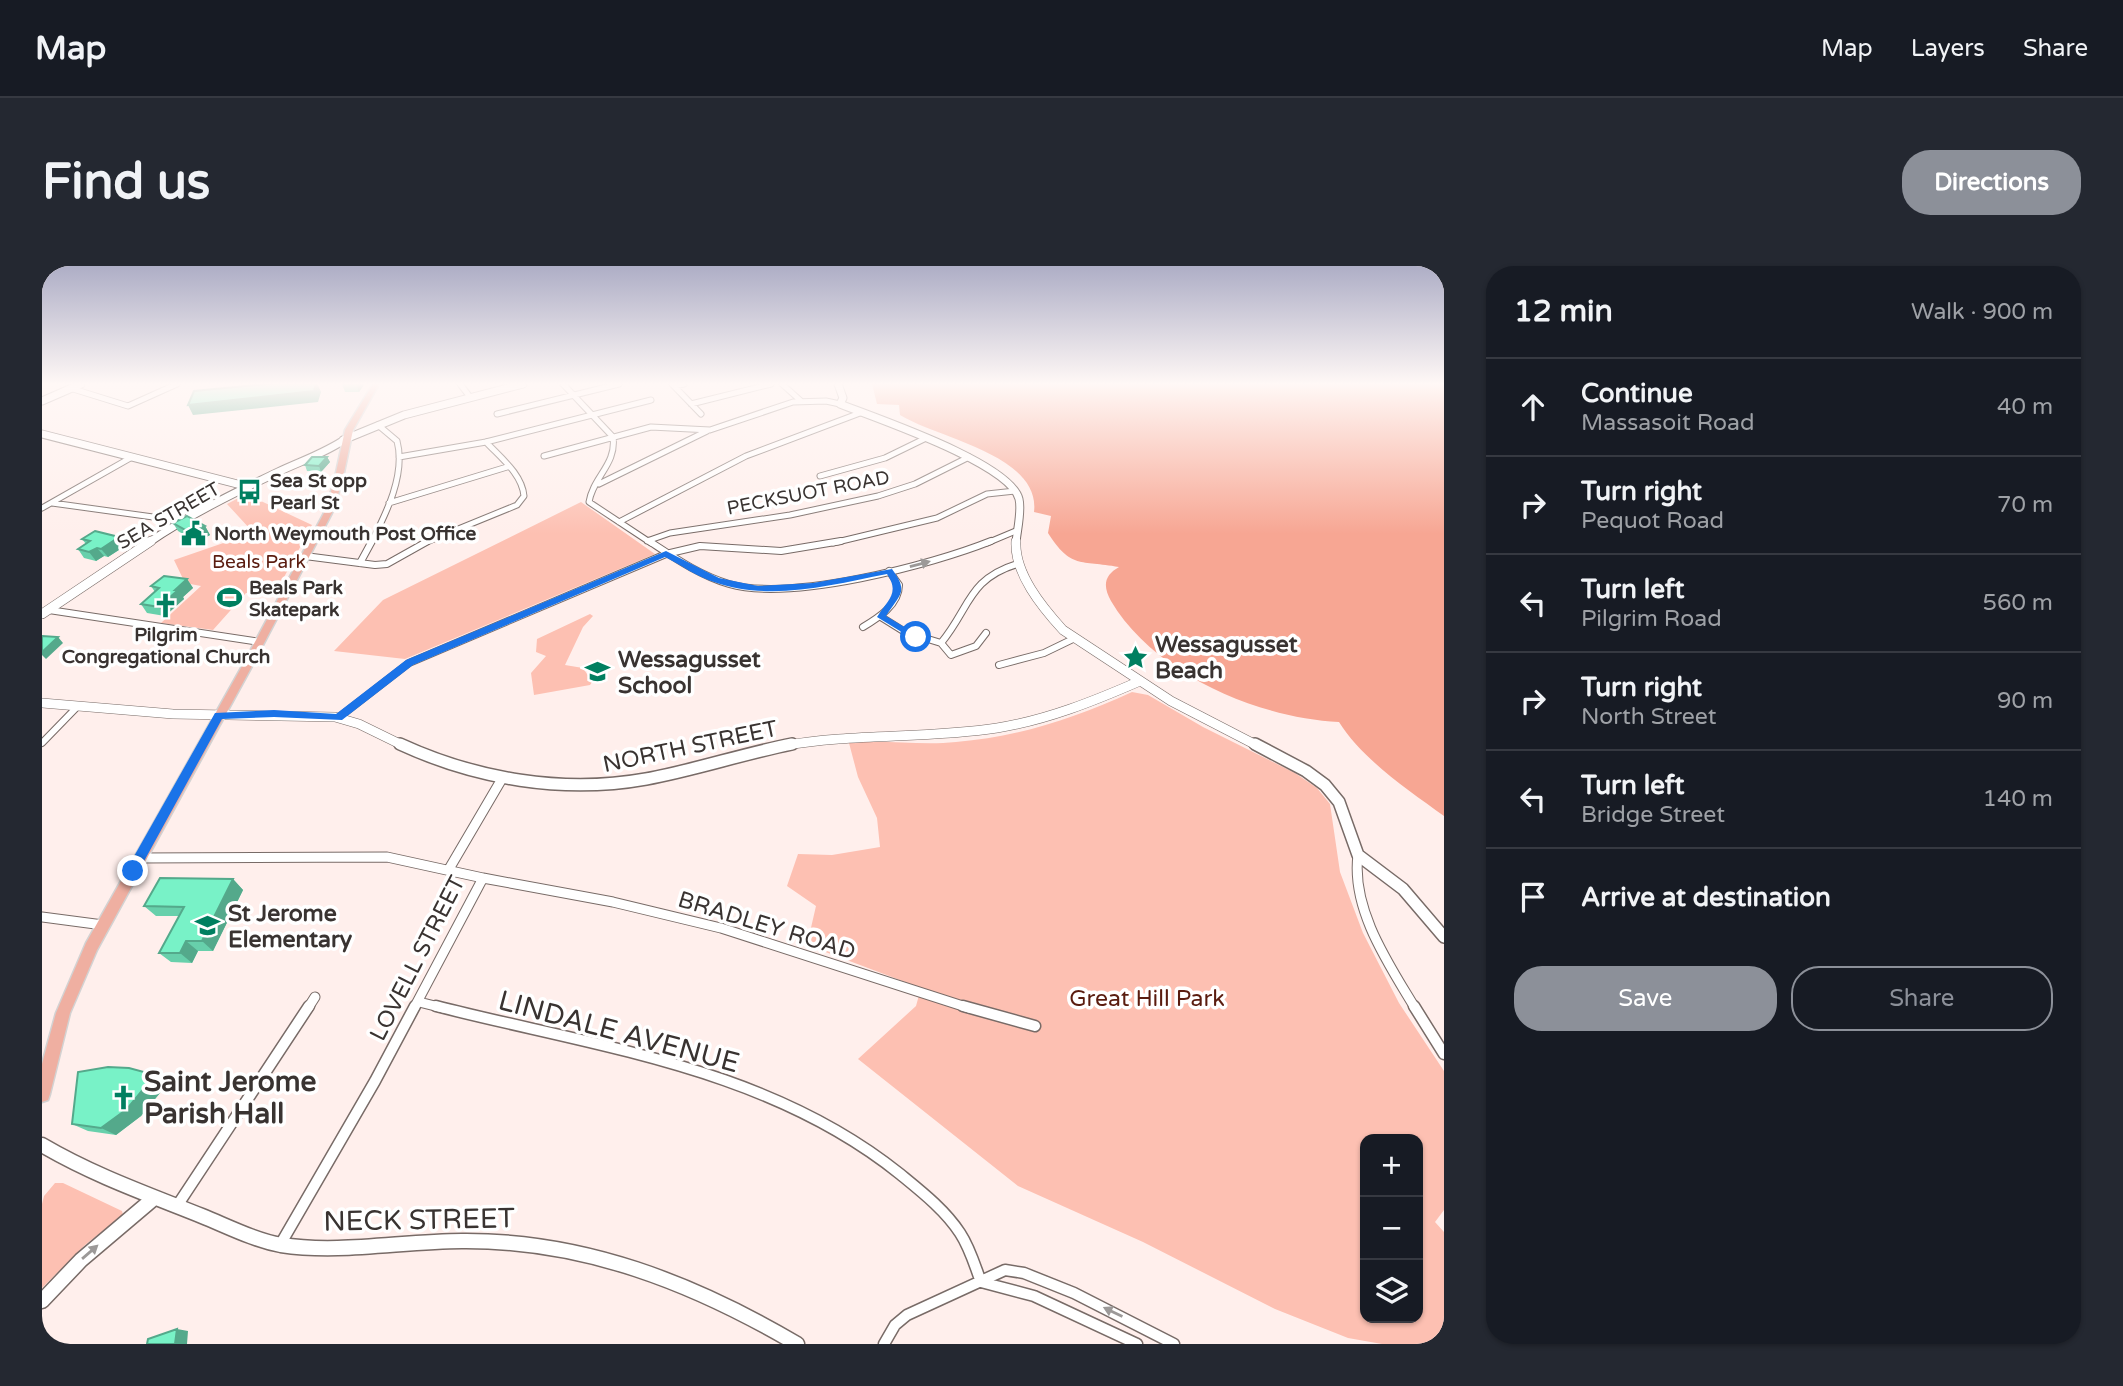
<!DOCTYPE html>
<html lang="en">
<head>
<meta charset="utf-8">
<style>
	:root { --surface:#171b24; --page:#242831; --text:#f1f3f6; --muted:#9ea1a6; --line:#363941; --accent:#8c9099 }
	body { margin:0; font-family:"Varela Round",sans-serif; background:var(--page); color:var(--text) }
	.controls { position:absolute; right:21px; bottom:21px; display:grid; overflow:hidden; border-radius:14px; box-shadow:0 2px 5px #0004 }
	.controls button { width:63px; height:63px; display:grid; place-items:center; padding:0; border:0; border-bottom:2px solid var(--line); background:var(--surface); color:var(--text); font:35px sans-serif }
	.stop { position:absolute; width:21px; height:21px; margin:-16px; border:5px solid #1a73e8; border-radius:50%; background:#fff }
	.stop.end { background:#1a73e8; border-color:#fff; box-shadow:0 2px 7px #0008 }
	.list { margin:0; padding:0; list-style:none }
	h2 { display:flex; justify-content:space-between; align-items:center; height:91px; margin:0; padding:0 28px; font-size:30px }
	h2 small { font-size:23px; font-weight:400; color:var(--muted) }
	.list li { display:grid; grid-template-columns:46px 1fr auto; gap:21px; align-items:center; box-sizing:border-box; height:98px; padding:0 28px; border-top:2px solid var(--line) }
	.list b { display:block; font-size:26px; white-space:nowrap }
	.list p { margin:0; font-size:23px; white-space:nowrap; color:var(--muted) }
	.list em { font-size:23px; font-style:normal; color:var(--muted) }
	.actions { display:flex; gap:14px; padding:21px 28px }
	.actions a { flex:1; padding:16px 0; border:2px solid var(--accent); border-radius:28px; text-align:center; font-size:24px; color:var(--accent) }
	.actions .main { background:var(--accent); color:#fff }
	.icon { flex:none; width:38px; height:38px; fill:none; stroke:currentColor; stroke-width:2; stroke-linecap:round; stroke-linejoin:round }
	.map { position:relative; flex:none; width:1402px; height:1078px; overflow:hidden; border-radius:28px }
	header { display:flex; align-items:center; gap:42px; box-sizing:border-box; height:98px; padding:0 35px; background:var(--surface); border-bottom:2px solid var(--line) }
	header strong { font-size:33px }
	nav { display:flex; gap:38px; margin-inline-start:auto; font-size:24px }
	.intro { display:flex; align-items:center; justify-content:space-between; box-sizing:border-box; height:168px; padding:0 42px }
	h1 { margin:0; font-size:49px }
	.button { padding:18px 32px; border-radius:28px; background:var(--accent); color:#fff; font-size:24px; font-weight:700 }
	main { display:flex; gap:42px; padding:0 42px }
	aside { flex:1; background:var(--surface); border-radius:28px; box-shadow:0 2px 5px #0004 }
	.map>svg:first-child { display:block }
	.green { fill:#fdc0b2; fill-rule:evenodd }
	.water { fill:#f7a693 }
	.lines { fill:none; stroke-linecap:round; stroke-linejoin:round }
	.street-far3-casing { stroke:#786b67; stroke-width:7 }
	.street-far2-casing { stroke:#786b67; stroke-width:8 }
	.street-far1-casing { stroke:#786b67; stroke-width:11 }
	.street-casing { stroke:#786b67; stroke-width:13 }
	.secondary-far3-casing { stroke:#786b67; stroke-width:9 }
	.secondary-far2-casing { stroke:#786b67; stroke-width:10 }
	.secondary-far1-casing { stroke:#786b67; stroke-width:14 }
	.secondary-casing { stroke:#786b67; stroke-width:17 }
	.primary-casing { stroke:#d3d2d2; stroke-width:3 }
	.street-far3 { stroke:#fff; stroke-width:5 }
	.street-far2 { stroke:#fff; stroke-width:6 }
	.street-far1 { stroke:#fff; stroke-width:9 }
	.street { stroke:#fff; stroke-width:10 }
	.secondary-far3 { stroke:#fff; stroke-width:7 }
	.secondary-far2 { stroke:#fff; stroke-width:9 }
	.secondary-far1 { stroke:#fff; stroke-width:11 }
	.secondary { stroke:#fff; stroke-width:14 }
	.primary { fill:#efafa1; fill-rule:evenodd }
	.wall { fill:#67d0ab }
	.shaded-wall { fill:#54a98b }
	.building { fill:#78f2c7; stroke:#54a98b; stroke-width:2 }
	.oneway { fill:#9c9998 }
	.route { fill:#1a73e8 }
	.labels { text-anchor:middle; stroke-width:7; stroke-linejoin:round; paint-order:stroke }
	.far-poi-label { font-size:19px; font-weight:bold; fill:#393331; stroke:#fff; text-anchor:start }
	.far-street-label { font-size:19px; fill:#393331; stroke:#fff }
	.far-park-label { font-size:19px; fill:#5a1c0f; stroke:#fff }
	.poi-label { font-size:23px; font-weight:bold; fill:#393331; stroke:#fff; text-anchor:start }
	.street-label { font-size:23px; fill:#393331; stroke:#fff }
	.park-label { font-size:23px; fill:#5a1c0f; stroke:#fff }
	.near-street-label { font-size:28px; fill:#393331; stroke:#fff }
	.near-poi-label { font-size:28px; font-weight:bold; fill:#393331; stroke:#fff; text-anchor:start }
</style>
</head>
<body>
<header>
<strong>Map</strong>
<nav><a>Map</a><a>Layers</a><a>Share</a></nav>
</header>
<div class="intro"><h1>Find us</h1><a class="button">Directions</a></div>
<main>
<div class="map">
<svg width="1402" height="1078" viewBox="0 0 1402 1078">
	<rect width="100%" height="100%" fill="#ffefec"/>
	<path class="green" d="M204,228l66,31 -37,69 -29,-1 -33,37 -52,-7 40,-37 -16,-3 -11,-23 61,-21 16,-9 -24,-26z
		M539,236l74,52 -250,105 -71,-8 49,-51z
		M548,348l3,2 -10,11 -18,38 18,3 6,9 5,2 -4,6 -56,10 -3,-22 15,-17 -10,-4 1,-13z
		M1090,426l16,3 55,32 92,46 22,15 13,16 10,68 23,61 36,70 45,68v139l-9,12 9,10v112h-62l-34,-6 -73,-29 -132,-67 -125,-56 -160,-127 58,-53 5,-18 -114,-43 9,-39 -29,-20 11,-32 34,1 48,-8 -3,-29 -19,-41 -9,-34c35,-4 71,3 107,-1 63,-5 119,-24 176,-50zM1323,873h53v179h-53z
		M13,917h8l59,28 1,4 -38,30 -43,43v-84l2,-8z"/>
	<path class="water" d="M830,118h572v432c-36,-26 -82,-57 -105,-94 -81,-4 -185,-48 -228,-121 -9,-16 -6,-26 8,-34 -39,-7 -48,2 -71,-34l3,-17 -17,-4c7,-57 -97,-74 -134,-97l-1,-10 -22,-1z"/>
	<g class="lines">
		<defs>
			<path id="street-far3" d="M418,118l10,13
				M521,118l50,53
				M630,118l29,30
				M740,118l19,17
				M632,120l10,-2
				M28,122l58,18 49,-22
				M649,138l80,-20
				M455,148l122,-30
				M571,171c4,27 -20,40 -24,65l62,41
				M502,190l107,-29 59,3 83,-28 33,-1 14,3
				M357,191l87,-15 165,-42
				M778,210l65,-18 39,-19
				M557,218l108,-53
				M10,237l130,18
				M347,237l118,-36
				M0,242l90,-51
				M577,256l127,-66 114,-43
				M605,275l23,-8 120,-18 88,-19 37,-12 54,-27
				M329,277c15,-29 35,-69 26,-102l-19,-16
				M382,277l93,-38 7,-9c-2,-22 -23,-38 -38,-54
				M791,277l104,-25 50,-24 28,-3
				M945,277l31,-13"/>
			<path id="street-far2" d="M607,275c26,17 50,34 80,43 62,18 202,-19 262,-43
				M263,290l70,9 12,-1 41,-23
				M318,297l12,-22
				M7,344l211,32
				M839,351l24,15 36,11
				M821,361c15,-9 36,-22 36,-42l-10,-14
				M899,377c29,-35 27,-64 76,-79
				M899,377l10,12 25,-9 10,-13
				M957,399l45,-12 29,-14
				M296,452l71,-55 257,-109 34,-8 81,5 60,-10
				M0,477l35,-36"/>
			<path id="street-far1" d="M1316,589c-7,54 30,108 57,153
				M98,592l247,-1 96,21 -69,130
				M407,603l54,-92
				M441,612l130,24 108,26 248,80
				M0,651l61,8
				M377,736l24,6
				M266,742l7,-11"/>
			<path id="street" d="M394,740c160,41 331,61 464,168 22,18 45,36 60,59 10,15 15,33 21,49
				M921,740l72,20
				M1372,740l30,48
				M135,940l132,-200
				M238,979l95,-164 40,-75
				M939,1016l53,14 103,48
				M842,1078l11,-19 12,-10 98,-45 19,3 50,20 100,51"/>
			<path id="secondary-far3" d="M796,118l5,14 -3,6c35,14 170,59 179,95 3,12 -2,31 -3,44
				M0,135l39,-17
				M0,168l207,53
				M301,174l61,-25 119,-31
				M106,277c41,-28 86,-50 130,-71 23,-11 48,-19 69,-34"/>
			<path id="secondary-far2" d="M974,275c-2,32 26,66 47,89l108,71 87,45
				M0,348l109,-73
				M0,437l131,11 162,3 24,7 45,22
				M740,480c71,-13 144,-7 215,-18 50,-8 97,-27 143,-47"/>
			<path id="secondary-far1" d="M358,478c76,35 163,50 246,35 49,-9 96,-25 146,-35
				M1213,478l51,27 19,14 14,17 19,53 45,34 41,48"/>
			<path id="secondary" d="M0,879c51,30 105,49 160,71 25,10 52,24 79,29 59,9 122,-4 181,-4 122,-1 231,42 335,103
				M0,1035l39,-41 72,-61"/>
			<path id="primary" d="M331,118h6l-26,46 -11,52 -10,31 -81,155 -154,282 -27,63 -20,81 -2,6 -6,2v-38l14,-51 30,-70 155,-275 83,-155 10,-31 11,-52z"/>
		</defs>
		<use href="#street-far3" class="street-far3-casing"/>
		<use href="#street-far2" class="street-far2-casing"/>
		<use href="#street-far1" class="street-far1-casing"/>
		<use href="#street" class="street-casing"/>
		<use href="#secondary-far3" class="secondary-far3-casing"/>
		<use href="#secondary-far2" class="secondary-far2-casing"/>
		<use href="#secondary-far1" class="secondary-far1-casing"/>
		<use href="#secondary" class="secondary-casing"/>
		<use href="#primary" class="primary-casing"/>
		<use href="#street-far3" class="street-far3"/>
		<use href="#street-far2" class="street-far2"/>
		<use href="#street-far1" class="street-far1"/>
		<use href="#street" class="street"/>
		<use href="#secondary-far3" class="secondary-far3"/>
		<use href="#secondary-far2" class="secondary-far2"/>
		<use href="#secondary-far1" class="secondary-far1"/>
		<use href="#secondary" class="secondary"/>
		<use href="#primary" class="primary"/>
	</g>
	<path class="wall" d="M323,117l-6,9h-14l-3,-8z
		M285,191l3,5 -9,10 -14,-1 -2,-6z
		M131,257l32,3 5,9 -13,7 -19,-11z
		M40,273l43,7 -17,11 -4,-1 -8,5 -12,-3 -6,-9 8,-5z
		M145,313l6,9 -10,9 1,2 -19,17 -18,-3 -6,-9 14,-12 -4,-6z
		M191,613l10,11 -30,61h-15l-6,12 -21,-1 -12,-9 20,-37h-23l-12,-10z
		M127,816l-28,34 -25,19 -28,-4 -16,-7z"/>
	<path class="shaded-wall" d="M249,117h26l4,9 -3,10 -125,13 -5,-10z
		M315,117h8l-6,9 -3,-8z
		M285,191l3,5 -9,10 -2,-6z
		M163,260l5,9 -13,7 -6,-9z
		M77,271l6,9 -17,11 -7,-8z
		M55,282l7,8 -8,5 -7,-9z
		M145,313l6,9 -10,9 1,2 -19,17 -6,-9z
		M16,371l5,6 -17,16 -4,-4v-3z
		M191,613l10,11 -30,61 -11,-10z
		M144,675l12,10 -6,12 -12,-10z
		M113,809l14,7 -28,34 -25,19 -15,-7z
		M135,1063l11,2 -1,13h-12z"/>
	<path class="building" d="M235,117h39l-2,8 -126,14 6,-14z
		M270,191h15l-8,9 -14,-1z
		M145,250l18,10 -14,7 -18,-10z
		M53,265l24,6 -18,12 -4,-1 -8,4 -11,-3 12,-8 -8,-2z
		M122,310l23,3 -12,11h3l-19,17 -18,-3 18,-16 -8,-2z
		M0,370l16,1 -16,15z
		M118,612l73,1 -31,62h-16l-6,12h-21l25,-46 -40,-1z
		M66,801l21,1 26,7 -28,34 -26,19 -29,-4 6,-52z
		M135,1063l-2,15h-28l1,-5z"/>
	<defs><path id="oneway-solid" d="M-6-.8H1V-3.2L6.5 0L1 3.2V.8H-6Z" transform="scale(1.75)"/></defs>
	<g class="oneway">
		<use href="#oneway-solid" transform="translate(878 298) rotate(-15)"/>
		<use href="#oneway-solid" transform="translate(48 986) rotate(-41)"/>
		<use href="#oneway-solid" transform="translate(1071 1046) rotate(-154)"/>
	</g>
	<linearGradient id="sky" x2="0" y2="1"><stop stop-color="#aeaec6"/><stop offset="0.44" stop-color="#fff8f6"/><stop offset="1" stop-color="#fff8f6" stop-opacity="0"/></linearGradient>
	<rect width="1402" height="268" fill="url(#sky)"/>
	<path class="route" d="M624,285l53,27 39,8 55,-3 79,-14c17,23 8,25 -6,47l35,21 -8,2 -36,-22c11,-17 23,-24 10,-43 -56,11 -117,28 -173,8 -17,-5 -33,-17 -49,-25l-252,108 -71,55 -68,-3 -52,2 -85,155h-9v-7l87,-154 59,-3 62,4 70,-54z"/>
	<defs>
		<symbol id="bus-bare" viewBox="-9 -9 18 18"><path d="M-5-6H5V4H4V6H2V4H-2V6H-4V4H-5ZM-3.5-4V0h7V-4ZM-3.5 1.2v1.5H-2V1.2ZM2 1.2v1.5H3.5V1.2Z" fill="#007f60" stroke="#fff" stroke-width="2.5" paint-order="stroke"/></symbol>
		<symbol id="civic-bare" viewBox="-9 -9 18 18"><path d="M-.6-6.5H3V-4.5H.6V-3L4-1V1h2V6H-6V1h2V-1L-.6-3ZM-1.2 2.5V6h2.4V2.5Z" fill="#007f60" stroke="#fff" stroke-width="2.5" paint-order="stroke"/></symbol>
		<symbol id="stadium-bare" viewBox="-9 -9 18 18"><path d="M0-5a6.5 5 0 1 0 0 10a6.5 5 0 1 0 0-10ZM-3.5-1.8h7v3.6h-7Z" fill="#007f60" stroke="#fff" stroke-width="2.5" paint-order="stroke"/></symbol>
		<symbol id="church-bare" viewBox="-9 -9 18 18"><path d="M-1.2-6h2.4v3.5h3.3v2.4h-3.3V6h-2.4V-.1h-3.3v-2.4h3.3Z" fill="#007f60" stroke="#fff" stroke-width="2.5" paint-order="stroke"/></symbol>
		<symbol id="sight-bare" viewBox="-9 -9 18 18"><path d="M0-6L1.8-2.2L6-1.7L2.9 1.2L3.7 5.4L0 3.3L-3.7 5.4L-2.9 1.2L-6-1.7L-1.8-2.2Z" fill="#007f60" stroke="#fff" stroke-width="2.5" paint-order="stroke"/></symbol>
		<symbol id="school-bare" viewBox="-9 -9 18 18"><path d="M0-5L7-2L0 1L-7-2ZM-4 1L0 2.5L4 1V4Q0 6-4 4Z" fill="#007f60" stroke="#fff" stroke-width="2.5" paint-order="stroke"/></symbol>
	</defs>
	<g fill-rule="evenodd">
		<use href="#bus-bare" x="190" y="208" width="35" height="35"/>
		<use href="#civic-bare" x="134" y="250" width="35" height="35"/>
		<use href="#stadium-bare" x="170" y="314" width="35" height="35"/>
		<use href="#church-bare" x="106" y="322" width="35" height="35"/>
		<use href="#sight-bare" x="1076" y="374" width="35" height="35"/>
		<use href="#school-bare" x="538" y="388" width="35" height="35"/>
		<use href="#school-bare" x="148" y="642" width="35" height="35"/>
		<use href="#church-bare" x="64" y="814" width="35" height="35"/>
	</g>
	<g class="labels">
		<g class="far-poi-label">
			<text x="228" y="221">Sea St opp<tspan x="228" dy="22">Pearl St</tspan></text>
			<text x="172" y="274">North Weymouth Post Office</text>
			<text x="207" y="328">Beals Park<tspan x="207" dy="22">Skatepark</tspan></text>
			<text x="124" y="375" text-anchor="middle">Pilgrim<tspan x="124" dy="22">Congregational Church</tspan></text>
		</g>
		<g class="far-street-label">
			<text transform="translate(766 226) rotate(-11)" y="7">PECKSUOT ROAD</text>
			<text transform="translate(126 249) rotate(-30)" y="7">SEA STREET</text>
		</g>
		<g class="far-park-label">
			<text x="217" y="302">Beals Park</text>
		</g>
		<g class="poi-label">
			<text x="1113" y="386">Wessagusset<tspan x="1113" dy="26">Beach</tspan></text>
			<text x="576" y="401">Wessagusset<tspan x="576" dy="26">School</tspan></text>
			<text x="186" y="655">St Jerome<tspan x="186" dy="26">Elementary</tspan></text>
		</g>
		<g class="street-label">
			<text transform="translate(648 480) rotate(-12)" y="8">NORTH STREET</text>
			<text transform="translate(725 659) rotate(17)" y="8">BRADLEY ROAD</text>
			<text transform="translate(375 692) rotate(-63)" y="8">LOVELL STREET</text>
		</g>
		<g class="park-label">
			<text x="1105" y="740">Great Hill Park</text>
		</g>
		<g class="near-street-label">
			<text transform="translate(577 765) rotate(15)" y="10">LINDALE AVENUE</text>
			<text transform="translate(377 953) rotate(-1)" y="10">NECK STREET</text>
		</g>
		<g class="near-poi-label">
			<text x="102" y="825">Saint Jerome<tspan x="102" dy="32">Parish Hall</tspan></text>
		</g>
	</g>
</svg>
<div class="controls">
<button>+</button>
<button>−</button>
<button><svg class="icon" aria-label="layers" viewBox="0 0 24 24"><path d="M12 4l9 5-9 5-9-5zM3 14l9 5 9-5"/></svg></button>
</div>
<div class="stop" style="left:874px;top:371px"></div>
<div class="stop end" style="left:91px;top:605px"></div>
</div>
<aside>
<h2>12 min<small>Walk · 900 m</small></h2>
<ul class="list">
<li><svg class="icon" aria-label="ahead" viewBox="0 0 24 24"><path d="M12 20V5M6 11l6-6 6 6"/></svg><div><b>Continue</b><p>Massasoit Road</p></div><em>40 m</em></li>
<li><svg class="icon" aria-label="right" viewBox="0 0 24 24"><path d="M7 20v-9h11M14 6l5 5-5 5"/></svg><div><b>Turn right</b><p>Pequot Road</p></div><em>70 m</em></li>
<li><svg class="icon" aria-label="left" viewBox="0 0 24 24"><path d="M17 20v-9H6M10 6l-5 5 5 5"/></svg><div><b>Turn left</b><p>Pilgrim Road</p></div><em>560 m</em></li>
<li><svg class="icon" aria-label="right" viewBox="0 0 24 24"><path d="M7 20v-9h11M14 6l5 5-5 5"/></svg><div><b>Turn right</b><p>North Street</p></div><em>90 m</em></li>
<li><svg class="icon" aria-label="left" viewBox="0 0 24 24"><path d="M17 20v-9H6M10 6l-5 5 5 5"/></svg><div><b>Turn left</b><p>Bridge Street</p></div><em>140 m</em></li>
<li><svg class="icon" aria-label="arrive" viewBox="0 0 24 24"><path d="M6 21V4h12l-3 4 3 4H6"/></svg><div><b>Arrive at destination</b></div></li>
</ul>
<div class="actions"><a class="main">Save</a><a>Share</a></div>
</aside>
</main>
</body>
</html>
